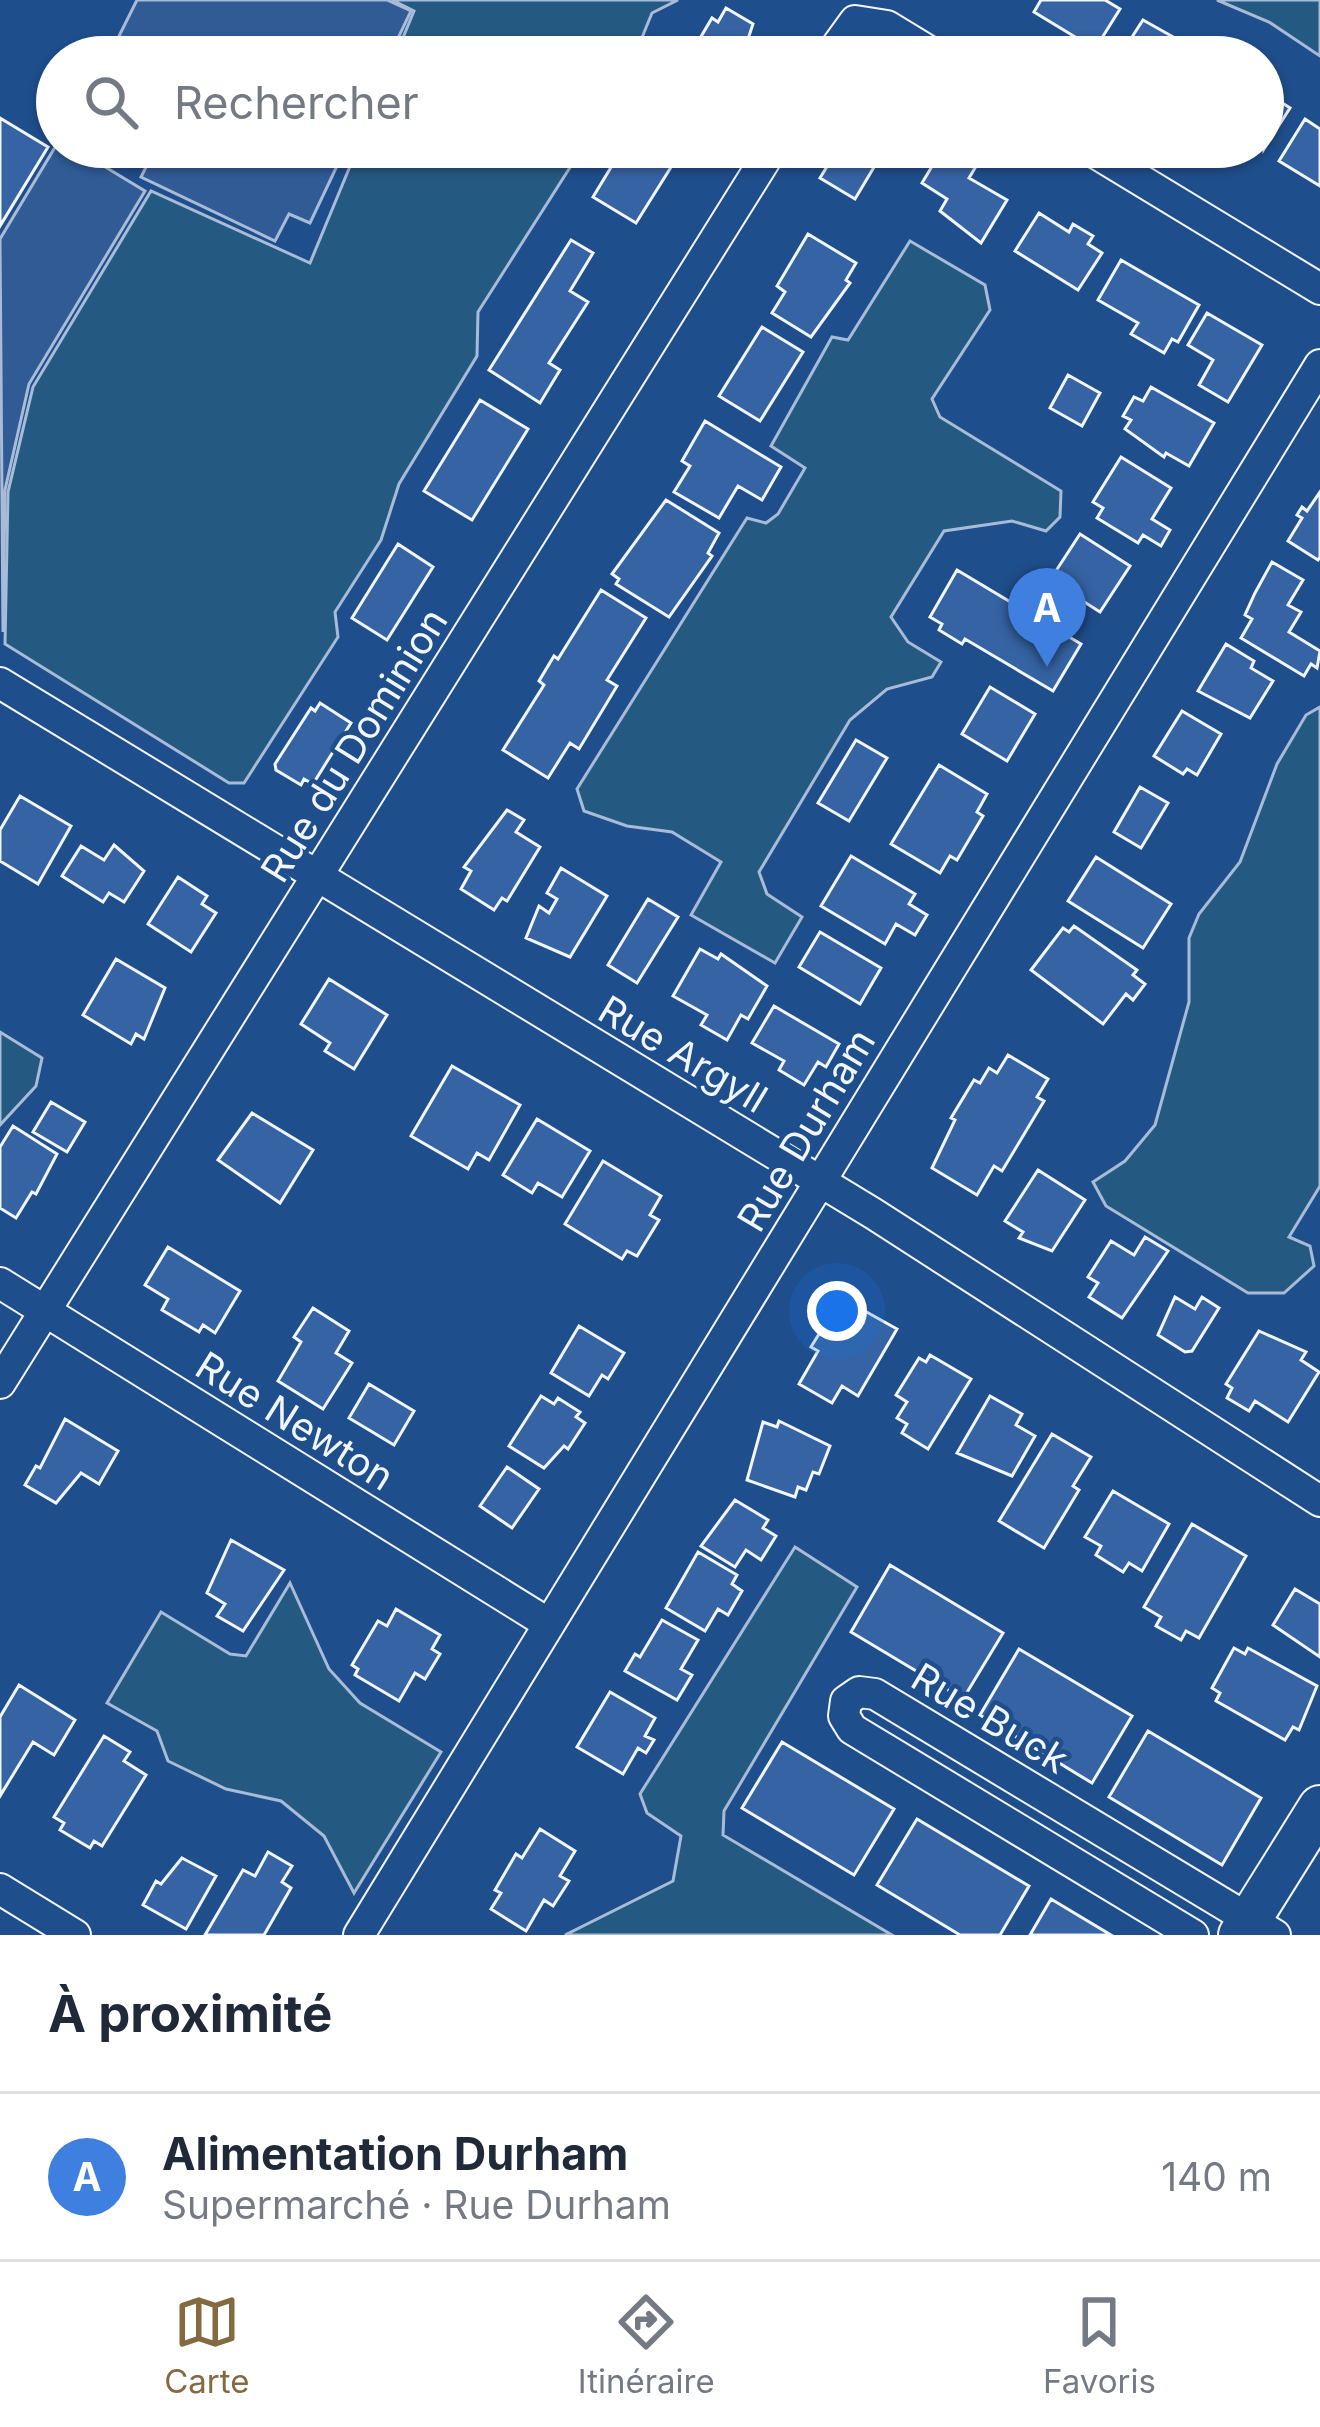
<!DOCTYPE html>
<html lang="fr">
<head>
<meta charset="utf-8">
<style>
	:root { --surface:#fff; --page:#f2f2f3; --text:#1f2937; --muted:#747a83; --line:#e0e1e3; --accent:#846941 }
	body { margin:0; font-family:Inter,sans-serif; background:var(--page); color:var(--text) }
	.you { position:absolute; left:837px; top:1311px; width:42px; height:42px; margin:-30px; border:9px solid #fff; border-radius:50%; background:#1a73e8; box-shadow:0 0 0 18px #1a73e833 }
	.badge { display:grid; place-items:center; width:78px; height:78px; border-radius:50%; background:var(--accent); color:#fff; font-size:39px; font-weight:700 }
	.pin { position:absolute; translate:-50% -99px; filter:drop-shadow(0 3px 6px #0008) }
	.pin::after { content:''; position:absolute; top:63px; width:42px; height:36px; background:inherit; clip-path:polygon(0 0,100% 0,50% 100%) }
	.list { margin:0; padding:0; list-style:none }
	h2 { display:flex; justify-content:space-between; align-items:center; height:156px; margin:0; padding:0 48px; font-size:51px }
	h2 small { font-size:39px; font-weight:400; color:var(--muted) }
	.list li { display:grid; grid-template-columns:78px 1fr auto; gap:36px; align-items:center; box-sizing:border-box; height:168px; padding:0 48px; border-top:3px solid var(--line) }
	.list b { display:block; font-size:45px; white-space:nowrap }
	.list p { margin:0; font-size:39px; white-space:nowrap; color:var(--muted) }
	.list em { font-size:39px; font-style:normal; color:var(--muted) }
	.icon { flex:none; width:66px; height:66px; fill:none; stroke:currentColor; stroke-width:2; stroke-linecap:round; stroke-linejoin:round }
	.map { position:relative; flex:none; width:1320px; height:1935px; overflow:hidden }
	.search { position:absolute; background:var(--surface); box-shadow:0 3px 9px #0004; left:36px; right:36px; top:36px; height:132px; display:flex; align-items:center; gap:30px; box-sizing:border-box; padding:0 42px; border-radius:66px; color:var(--muted); font-size:45px }
	.sheet { height:324px; background:var(--surface) }
	nav { display:flex; justify-content:space-around; align-items:center; box-sizing:border-box; height:168px; border-top:3px solid var(--line); background:var(--surface); font-size:33px; color:var(--muted) }
	nav a { display:grid; justify-items:center; gap:6px }
	nav .on { color:var(--accent) }
	.map>svg:first-child { display:block }
	.green { fill:#245a82; stroke:#a8bbd7; stroke-width:3 }
	.parking { fill:#305b95; stroke:#a8bbd7; stroke-width:3 }
	.building { fill:#3563a3; stroke:#f2f6ff; stroke-width:3 }
	.lines { fill:none; stroke-linecap:round; stroke-linejoin:round }
	.street-casing { stroke:#f2f6ff; stroke-width:34 }
	.secondary-casing { stroke:#f2f6ff; stroke-width:46 }
	.street { stroke:#1f4e8c; stroke-width:30 }
	.secondary { stroke:#1f4e8c; stroke-width:42 }
	.labels { text-anchor:middle; stroke-width:9; stroke-linejoin:round; paint-order:stroke }
	.street-label { font-size:39px; fill:#f2f6ff; stroke:#1f4e8c }
</style>
</head>
<body>
<div class="map">
<svg width="1320" height="1935" viewBox="0 0 1320 1935">
	<rect width="100%" height="100%" fill="#1f4e8c"/>
	<path class="green" d="M392,0h286l-26,13 -18,44h-239l19,-46z
		M1217,0h103v56l-51,-34z
		M358,147h225l-105,165 -1,44 -78,128 -18,56 -46,72 3,25 -94,146h-15l-224,-139 3,-152 25,-105 118,-196 159,72z
		M910,241l75,44 5,25 -58,89 8,18 121,74 -1,26 -14,14 -34,-10 -68,10 -53,86 17,25 33,20 -9,15 -45,12 -37,31 -91,152 8,22 35,23 -27,46 -84,-48 30,-53 -49,-30 -45,-6 -43,-15 -7,-22 170,-271 19,5 12,-9 27,-46 -34,-22 61,-109 16,3z
		M1320,707v479l-31,51 21,9 4,20 -30,27h-36l-142,-87 -13,-24 32,-21 30,-36 34,-123v-64l10,-24 41,-52 37,-98 29,-49z
		M0,1032l42,26 -6,28 -36,39z
		M795,1547l62,40 -133,224 -1,24 169,100h-327l108,-54 8,-45 -34,-23 -7,-19z
		M290,1583l39,86 31,34 81,49 -87,141 -30,-57 -43,-35 -55,-12 -58,-28 -11,-30 -50,-28 54,-91 69,42 16,2z"/>
	<path class="parking" d="M137,0h250l24,11 -22,46h-225l-45,-21z
		M57,144l15,3 73,44 -116,193 -24,106 -2,142 -3,-393z
		M156,147h190l-36,76 -21,-9 -14,27 -134,-64z"/>
	<path class="building" d="M1041,0h64l15,9 -25,40 -61,-37z
		M726,8l27,16 -11,33h-53l23,-39 6,4z
		M1143,20l41,23 -2,4 12,10h-75z
		M1263,79l12,8 -5,8 20,13 -26,41z
		M0,118l48,29 -48,79z
		M1305,119l15,10v57l-41,-25z
		M615,147h48l15,9 -42,67 -43,-26 23,-38 -6,-3z
		M839,147h47l-31,52 -35,-21z
		M943,148l32,20 -6,10 38,22 -26,43 -41,-32 7,-12 -25,-16z
		M1039,213l30,19 4,-8 20,12 -5,8 14,9 -24,37 -63,-39z
		M808,234l48,29 -10,17 4,3 -39,54 -39,-24 13,-21 -8,-6z
		M571,240l22,13 -23,38 18,11 -39,61 11,7 -20,33 -51,-33z
		M1121,260l78,45 -21,37 -6,-3 -8,14 -33,-19 7,-11 -40,-23z
		M1207,313l55,32 -34,57 -29,-17 14,-25 -25,-15z
		M762,327l41,25 -43,69 -41,-25z
		M1068,375l32,18 -18,33 -32,-18z
		M1151,387l63,36 -25,43 -23,-13 -2,4 -39,-28 6,-9 -8,-4 11,-19 9,4z
		M480,400l48,29 -56,91 -48,-29z
		M705,421l76,46 -19,33 -24,-14 -19,32 -45,-26 16,-26 -8,-5z
		M1121,457l50,31 -19,31 18,11 -9,16 -18,-11 -5,8 -41,-25 6,-10 -10,-6z
		M1320,492v65l-2,3 -30,-19 14,-23 -5,-3 5,-8 5,4z
		M666,500l53,33 -11,20 4,3 -43,61 -53,-33 3,-5 -7,-5z
		M1080,534l50,32 -30,46 -50,-32z
		M398,544l35,23 -46,73 -35,-22z
		M1272,562l31,18 -15,25 13,7 -12,20 31,19 -3,17 -6,-4 -7,12 -63,-38 11,-19 -7,-4 10,-22z
		M957,570l124,74 -28,47 -88,-52 -3,5 -23,-14 3,-6 -12,-7z
		M601,590l45,28 -39,62 10,6 -38,63 -9,-6 -22,35 -45,-28 41,-65 -5,-4 15,-25 4,3z
		M1226,644l28,17 -3,7 22,13 -23,37 -52,-27z
		M990,687l45,27 -28,47 -45,-27z
		M320,703l31,20 -38,61 -9,-5 -3,6 -25,-15 -1,-6 36,-56 4,3z
		M1182,711l39,23 -24,41 -10,-6 -4,5 -29,-18z
		M856,740l31,18 -38,63 -31,-18z
		M939,765l48,29 -10,18 6,4 -26,44 -7,-4 -10,17 -49,-29z
		M1140,787l28,16 -27,45 -27,-16z
		M20,796l51,30 -33,58 -38,-23v-31z
		M507,810l17,10 -8,12 24,15 -33,54 -5,-3 -8,12 -33,-21 10,-18 -7,-4z
		M114,845l30,26 -20,31 -15,-9 -6,9 -41,-26 19,-30 23,14z
		M851,856l64,38 -6,10 18,11 -12,20 -19,-11 -11,20 -64,-38z
		M1096,857l75,47 -28,44 -75,-47z
		M561,868l46,28 -37,61 -44,-19 13,-32 10,7 8,-14 -10,-6z
		M178,877l29,19 -5,8 14,9 -25,39 -43,-28z
		M648,899l30,18 -41,66 -29,-18z
		M1074,926l63,44 -4,5 12,9 -12,16 -7,-6 -23,30 -72,-54 32,-42 6,4z
		M820,932l61,36 -21,36 -61,-37z
		M700,949l18,10 3,-5 46,32 -19,33 -7,-4 -14,25 -26,-15 6,-10 -34,-19z
		M116,959l49,29 -21,51 -8,-5 -5,10 -48,-29z
		M329,979l58,36 -33,54 -29,-18 5,-8 -29,-19z
		M774,1006l65,38 -13,23 -8,-5 -14,23 -25,-15 5,-9 -32,-18z
		M1008,1055l40,24 -11,18 7,4 -42,70 -8,-5 -17,29 -45,-27 23,-48 -4,-2 23,-38 6,3 9,-15 8,5z
		M452,1066l68,39 -31,55 -12,-7 -9,16 -57,-33z
		M51,1102l34,20 -18,30 -34,-20z
		M252,1113l61,37 -33,53 -62,-43z
		M537,1119l53,32 -28,46 -24,-14 -6,10 -29,-18z
		M13,1126l44,28 -21,40 -4,-2 -16,26 -16,-10v-61z
		M603,1161l58,35 -11,19 9,5 -22,36 -10,-5 -5,8 -57,-35z
		M1038,1170l47,30 -33,51 -33,-13 4,-6 -18,-11z
		M1145,1237l23,14 -46,67 -33,-21 9,-14 -10,-6 23,-36 23,14z
		M168,1247l72,44 -25,42 -12,-8 -4,7 -37,-22 6,-11 -23,-14z
		M1175,1297l20,12 7,-12 17,11 -27,43 -7,1 -27,-17z
		M854,1305l43,24 -39,67 -16,-10 -10,17 -33,-19 19,-33 -7,-4 16,-26 5,3 9,-14 8,5z
		M313,1308l36,23 -13,22 16,10 -29,46 -45,-28 23,-39 -7,-5z
		M579,1326l45,27 -16,26 -6,-4 -13,21 -38,-23z
		M1259,1331l47,21 -5,8 18,12 -31,50 -33,-21 -6,10 -22,-13 5,-10 -6,-4z
		M930,1355l41,24 -43,70 -26,-16 5,-9 -10,-6 10,-16 -11,-7 23,-37 7,4z
		M369,1384l45,27 -20,34 -45,-27z
		M541,1396l13,8 4,-6 22,14 -4,5 9,6 -17,26 -4,-3 -20,22 -35,-22z
		M990,1396l32,18 -6,11 19,11 -23,40 -55,-23z
		M65,1419l53,32 -19,33 -18,-11 -25,30 -31,-18 11,-19 4,2z
		M779,1421l51,25 -11,28 -6,-2 -7,18 -8,-3 -3,10 -48,-17 16,-58 14,5z
		M1052,1434l39,23 -18,29 6,4 -35,58 -45,-27z
		M507,1467l32,22 -27,39 -32,-22z
		M1113,1491l56,33 -27,47 -13,-8 -6,9 -27,-17 5,-9 -16,-9z
		M735,1500l33,20 -5,8 13,8 -15,24 -15,-10 -11,17 -34,-21z
		M1192,1524l54,32 -47,82 -13,-7 -5,9 -25,-14 5,-9 -17,-10z
		M231,1540l53,30 -41,61 -26,-15 8,-12 -18,-11z
		M698,1552l39,23 -5,9 10,7 -14,24 -10,-6 -13,22 -39,-23z
		M890,1565l113,68 -40,66 -112,-67z
		M1295,1589l25,15v53l-47,-32z
		M396,1609l44,26 -8,14 8,5 -15,25 -10,-6 -16,28 -44,-26 3,-6 -6,-4 26,-44 9,5z
		M662,1620l36,20 -17,29 11,6 -15,25 -52,-29 10,-17 5,3z
		M1234,1648l11,6 3,-6 69,38 -18,44 -6,-3 -8,13 -69,-39 4,-8 -8,-5z
		M1019,1649l113,67 -40,67 -112,-68z
		M19,1685l56,35 -21,35 -21,-13 -33,54v-79z
		M610,1692l45,26 -10,18 9,4 -8,13 -8,-5 -15,26 -46,-27z
		M1148,1731l113,67 -39,67 -113,-68z
		M104,1736l26,16 -6,9 22,14 -44,71 -8,-5 -4,7 -30,-18 4,-7 -10,-6z
		M782,1742l112,67 -40,66 -112,-67z
		M917,1819l112,67 -29,49h-40l-83,-50z
		M540,1829l35,22 -15,25 9,5 -16,25 -9,-6 -18,31 -35,-22 10,-16 -6,-3 21,-36 6,4z
		M268,1852l24,14 -10,16 9,6 -27,47h-59l38,-65 12,6z
		M182,1858l34,18 -30,53 -43,-24 13,-24 5,3z
		M1051,1899l60,36h-81z"/>
	<g class="lines">
		<defs>
			<path id="street" d="M829,57l26,-36 32,5 51,31
				M1086,147l234,142
				M0,683l874,531 446,287
				M0,1283l549,341
				M0,1383l773,-1236
				M0,1889l75,46
				M359,1935l961,-1570
				M1193,1935l-341,-206 -8,-13 2,-15 13,-9 16,2 400,241"/>
			<path id="secondary" d="M1240,1935l80,-128"/>
		</defs>
		<use href="#street" class="street-casing"/>
		<use href="#secondary" class="secondary-casing"/>
		<use href="#street" class="street"/>
		<use href="#secondary" class="secondary"/>
	</g>
	<g class="labels">
		<g class="street-label">
			<text transform="translate(354 745) rotate(-58)" y="14">Rue du Dominion</text>
			<text transform="translate(683 1054) rotate(31)" y="14">Rue Argyll</text>
			<text transform="translate(806 1130) rotate(-59)" y="14">Rue Durham</text>
			<text transform="translate(295 1421) rotate(32)" y="14">Rue Newton</text>
			<text transform="translate(990 1718) rotate(31)" y="14">Rue Buck</text>
		</g>
	</g>
</svg>
<div class="you"></div>
<div class="pin badge" style="left:1047px;top:667px;background:#3f7fe0">A</div>
<div class="search"><svg class="icon" aria-label="search" viewBox="0 0 24 24"><circle cx="10" cy="10" r="6"/><path d="M15 15l6 6"/></svg>Rechercher</div>
</div>
<section class="sheet">
<h2>À proximité<small></small></h2>
<ul class="list">
<li><span class="badge" style="background:#3f7fe0">A</span><div><b>Alimentation Durham</b><p>Supermarché · Rue Durham</p></div><em>140 m</em></li>
</ul>
</section>
<nav>
<a class="on"><svg class="icon" aria-label="map" viewBox="0 0 24 24"><path d="M3 6l6-2 6 2 6-2v14l-6 2-6-2-6 2zM9 4v14M15 6v14"/></svg>Carte</a>
<a><svg class="icon" aria-label="directions" viewBox="0 0 24 24"><path d="M12 3l9 9-9 9-9-9zM9 14v-3h6M13 9l2 2-2 2"/></svg>Itinéraire</a>
<a><svg class="icon" aria-label="saved" viewBox="0 0 24 24"><path d="M7 4h10v16l-5-4-5 4z"/></svg>Favoris</a>
</nav>
</body>
</html>
